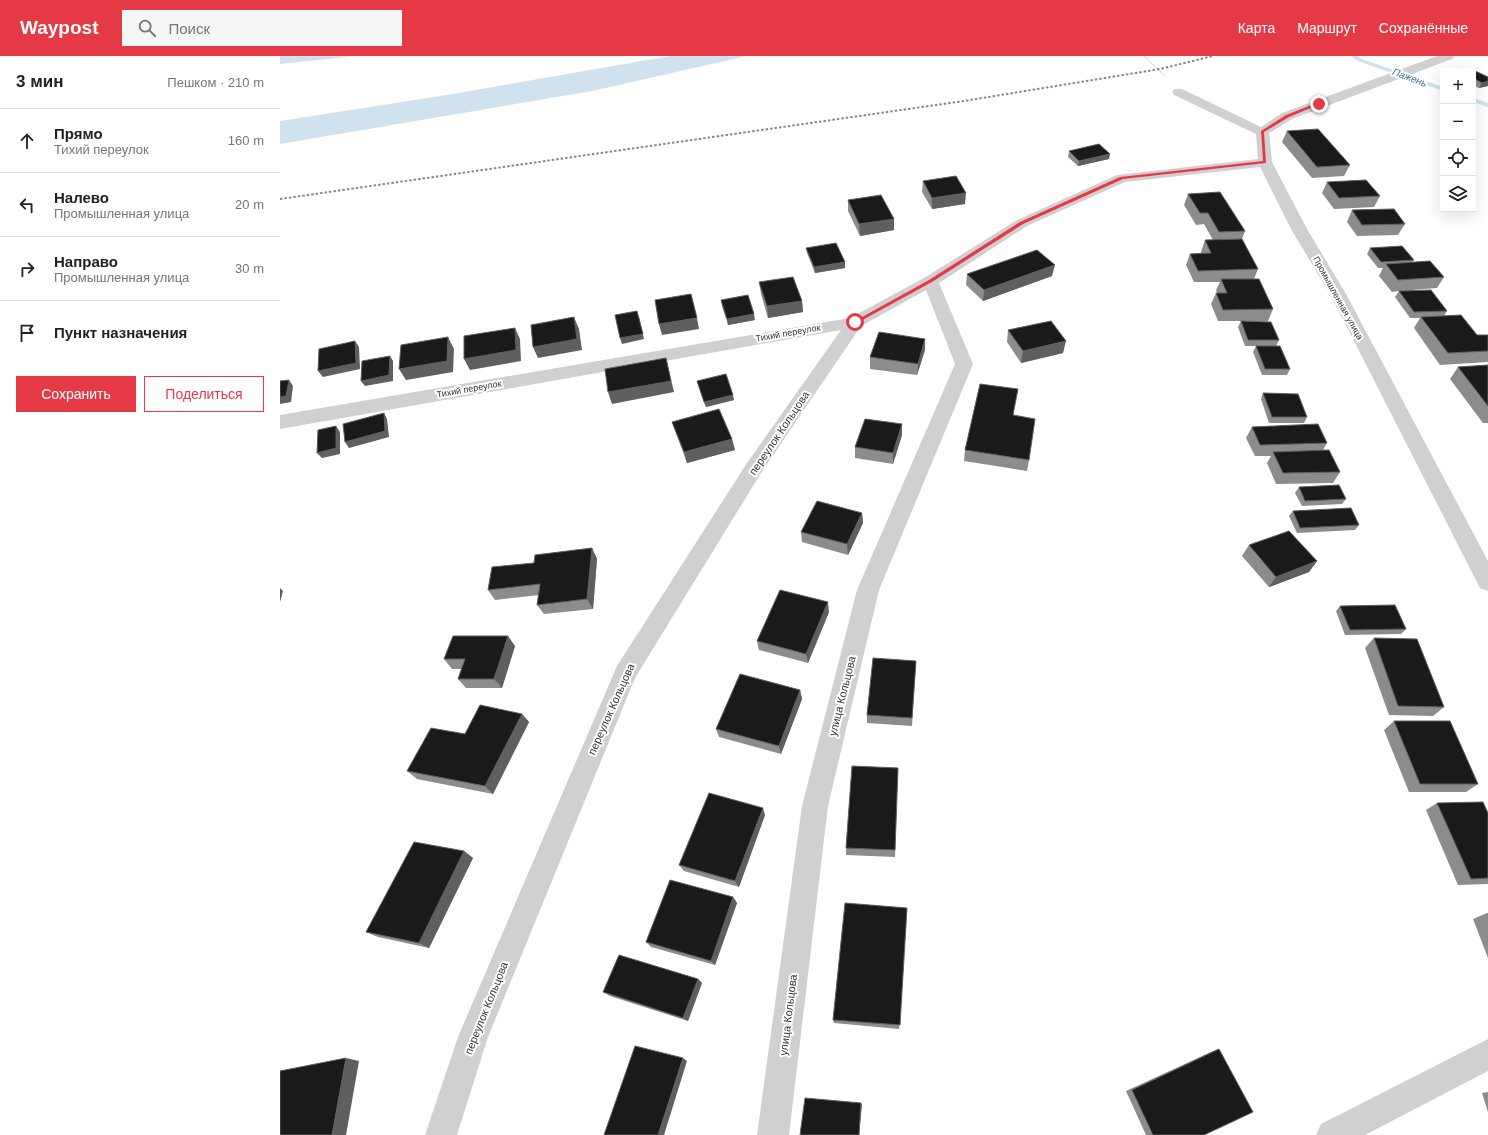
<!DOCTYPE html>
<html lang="ru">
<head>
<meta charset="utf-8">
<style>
	:root { --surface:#fff; --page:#f6f6f6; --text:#222; --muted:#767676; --line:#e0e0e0; --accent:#e63946 }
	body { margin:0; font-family:Helvetica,sans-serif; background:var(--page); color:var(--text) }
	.controls { position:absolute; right:12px; top:12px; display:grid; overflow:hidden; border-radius:0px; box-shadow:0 4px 16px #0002 }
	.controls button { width:36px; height:36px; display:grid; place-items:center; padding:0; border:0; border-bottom:1px solid var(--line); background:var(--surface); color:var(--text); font:20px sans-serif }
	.stop { position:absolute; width:12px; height:12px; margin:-9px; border:3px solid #e63946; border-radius:50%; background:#fff }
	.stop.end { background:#e63946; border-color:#fff; box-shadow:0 1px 4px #0008 }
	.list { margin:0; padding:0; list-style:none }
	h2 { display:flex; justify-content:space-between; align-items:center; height:52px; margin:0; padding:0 16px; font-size:17px }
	h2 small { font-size:13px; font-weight:400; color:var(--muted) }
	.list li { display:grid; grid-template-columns:26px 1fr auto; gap:12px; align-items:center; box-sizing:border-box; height:64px; padding:0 16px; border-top:1px solid var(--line) }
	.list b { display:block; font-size:15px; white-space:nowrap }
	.list p { margin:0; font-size:13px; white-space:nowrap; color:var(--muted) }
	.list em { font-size:13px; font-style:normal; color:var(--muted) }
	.actions { display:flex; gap:8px; padding:12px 16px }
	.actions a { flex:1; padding:9px 0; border:1px solid var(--accent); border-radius:0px; text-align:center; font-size:14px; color:var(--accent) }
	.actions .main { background:var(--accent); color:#fff }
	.icon { flex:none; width:22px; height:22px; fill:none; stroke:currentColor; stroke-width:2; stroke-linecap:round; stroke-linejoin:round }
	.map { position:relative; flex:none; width:1208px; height:1079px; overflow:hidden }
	header { display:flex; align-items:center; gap:24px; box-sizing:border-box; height:56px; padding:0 20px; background:var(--accent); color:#fff }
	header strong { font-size:19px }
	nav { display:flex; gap:22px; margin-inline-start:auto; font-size:14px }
	.search { width:280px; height:36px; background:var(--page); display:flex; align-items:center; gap:10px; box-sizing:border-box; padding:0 14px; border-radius:0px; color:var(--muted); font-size:15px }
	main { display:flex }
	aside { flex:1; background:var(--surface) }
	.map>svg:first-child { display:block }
	.water { fill:#cfe2ee }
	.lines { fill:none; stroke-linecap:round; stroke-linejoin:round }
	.stream { fill:#cfe2ee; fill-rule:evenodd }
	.path { stroke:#cdcdcd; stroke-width:1.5; stroke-dasharray:1 1; stroke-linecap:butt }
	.minor { fill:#d0d0d0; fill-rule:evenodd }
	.rail { stroke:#888; stroke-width:2; stroke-dasharray:2.5 2; stroke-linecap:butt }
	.wall { fill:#8c8c8c }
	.shaded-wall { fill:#5f5f5f }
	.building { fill:#1a1a1a; stroke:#5f5f5f }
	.route { fill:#e63946 }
	.labels { text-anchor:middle; stroke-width:4; stroke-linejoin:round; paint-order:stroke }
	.far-street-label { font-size:9px; fill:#333; stroke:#fff }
	.far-water-label { font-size:10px; font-style:italic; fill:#3f7597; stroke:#fff }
	.street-label { font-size:11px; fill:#333; stroke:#fff }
</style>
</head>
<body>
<header>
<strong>Waypost</strong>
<div class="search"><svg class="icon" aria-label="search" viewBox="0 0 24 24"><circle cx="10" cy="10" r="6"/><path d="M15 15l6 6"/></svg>Поиск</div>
<nav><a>Карта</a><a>Маршрут</a><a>Сохранённые</a></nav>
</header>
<main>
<aside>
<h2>3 мин<small>Пешком · 210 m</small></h2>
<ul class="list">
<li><svg class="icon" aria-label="ahead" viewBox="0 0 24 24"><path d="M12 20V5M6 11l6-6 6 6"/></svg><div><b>Прямо</b><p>Тихий переулок</p></div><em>160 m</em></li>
<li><svg class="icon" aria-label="left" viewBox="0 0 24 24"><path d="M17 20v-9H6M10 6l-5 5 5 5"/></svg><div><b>Налево</b><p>Промышленная улица</p></div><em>20 m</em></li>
<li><svg class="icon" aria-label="right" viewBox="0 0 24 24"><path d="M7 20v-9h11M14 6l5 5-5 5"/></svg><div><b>Направо</b><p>Промышленная улица</p></div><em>30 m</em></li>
<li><svg class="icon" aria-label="arrive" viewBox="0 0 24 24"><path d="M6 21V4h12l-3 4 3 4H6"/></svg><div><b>Пункт назначения</b></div></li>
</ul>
<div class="actions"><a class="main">Сохранить</a><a>Поделиться</a></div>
</aside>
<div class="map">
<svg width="1208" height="1079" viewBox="0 0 1208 1079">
	<rect width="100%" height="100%" fill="#fff"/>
	<path class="water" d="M0,0h76l-76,8z
		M390,0h77l-155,35 -312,53v-23l173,-27z"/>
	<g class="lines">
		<path class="stream" d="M1071,0h7l4,3 81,28v4l-85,-30z
			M1193,42l15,5v4l-15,-5z"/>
		<path class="path" d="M864,0l21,20"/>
		<path class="minor" d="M1157,0h17l-2,3 -160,60 -23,14 3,29 35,67 39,65 142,267v30l-8,-3 -150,-294 -39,-65 -31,-62 -135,15 -98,44 -88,57 34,81 -94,226 -51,216 -39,329h-32l45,-329 55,-216 98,-226 -29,-74 -65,36 -100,147 -126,205 -147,359 -31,98h-32l33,-98 159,-371 130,-203 94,-133 -561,99v-14l570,-97 74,-40 93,-58 100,-45 141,-16 -2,-25 -82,-39 -2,-3 2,-3h8l79,38 21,-14z
			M1208,983v32l-123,64h-49l5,-11z"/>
		<path class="rail" d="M0,143l684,-98 196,-32 53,-13"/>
	</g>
	<path class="wall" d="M1193,15l15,6v9l-9,2 -6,-3z
		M1007,75l63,34 -6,11 -32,2 -30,-36z
		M789,95l40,8 -31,7 -10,-9z
		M643,125l42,23 -33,5 -10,-17z
		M1047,126l53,14 -6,11 -40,2 -12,-16z
		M908,138l57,37 -3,8 16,30 -4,10 19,30 -5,12h-50l-7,-17 5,-11h1l-1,-3 4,-8h-26l-8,-17 4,-11 11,-1v-1l4,-12h8l-9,-16 -8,1 -12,-20z
		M568,144l46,19v11l-34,6 -12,-25z
		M1072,154l53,14 -7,11 -41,1 -10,-14z
		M526,192l39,20 -30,5 -8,-20z
		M1090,192l44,12 -2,2 32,15 -7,11 -38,3 48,20 -3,5 33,19h11v27l-48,3 -26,-37 6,-10h-10l-15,-21 4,-6 -7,1 -13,-16 4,-8h-5l-11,-14z
		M687,218l85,2 -69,25 -17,-16z
		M479,226l43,19 1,11 -35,6 -7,-24z
		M441,244l34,20 -27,5 -6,-19z
		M961,265l38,19 -3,6h-31l-7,-19z
		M728,274l55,23 -42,10 -14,-21z
		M645,283v11l-8,25 -47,-6v-12z
		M976,290l34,23 -3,6h-25l-9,-23z
		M1208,309v58h-5l-33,-44 8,-12z
		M417,325l37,19 -28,7z
		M983,337l44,24 -3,6h-35l-8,-24z
		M392,366l60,17 3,11 -48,13 -11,-30z
		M972,371l75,16 -4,7 17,22 -7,11 -57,1 -9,-21 4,-7h-16l-9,-18z
		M622,379l-9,29 -38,-6v-11z
		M685,394l64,10 -2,11 -63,-10z
		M1019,431l47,12 -4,5 -40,2 -7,-13z
		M1013,455l66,14 -4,5 -58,3 -8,-17z
		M582,457l1,10 -15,32 -46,-13 -1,-10z
		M969,489l68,16 -8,11 -40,15 -27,-31z
		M312,492l5,11 -4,50 -49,5 -7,-9 2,-10 -44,5 -7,-10 46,-27z
		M1060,550l66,23 -5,5 -56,1 -9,-24z
		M549,556l-21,51 -49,-13 -2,-9z
		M1094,582l70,69 -11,9 -44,-1 -24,-67z
		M235,590l-13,42h-36l-8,-9 4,-10h-10l-8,-10z
		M636,605l-4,65 -45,-3v-8z
		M520,634l2,9 -21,55 -62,-17 -3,-8z
		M242,658l7,8 -36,72 -76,-15 -10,-8 58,-37z
		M1114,665l84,63 -12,8h-57l-25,-62z
		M618,712l-3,89 -49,-2v-7z
		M1157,747l51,10v71l-30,1 -32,-75z
		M485,759l-26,72 -55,-16 -5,-6z
		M184,795l9,7 -44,90 -51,-11 -12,-5z
		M453,841l4,6 -22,62 -64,-18 -5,-5z
		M627,852l-8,121 -65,-6 -1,-3z
		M1207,857h1v45l-15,-39z
		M418,923l4,4 -14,38 -78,-25 -7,-4z
		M939,993l-15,86h-58l-20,-44 85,-39z
		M1208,1036v20l-6,-19z"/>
	<path class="shaded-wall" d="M1208,25v5l-9,2 3,-5z
		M830,98l-1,5 -31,7 1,-5z
		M686,137l-1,11 -33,5v-11z
		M614,163v11l-34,6 -1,-12z
		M565,206v6l-30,5 -1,-6z
		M775,209l-3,11 -69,25 1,-11z
		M522,245l1,11 -35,6 -1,-12z
		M474,258l1,6 -27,5 -1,-6z
		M294,261l5,12 3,21 -44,8 -5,-11z
		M359,261l5,22 -22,5 -2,-6z
		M417,262l2,11 -37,6 -3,-11z
		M235,272l5,11 1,22 -51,9 -6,-11z
		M168,281l6,12 -1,23 -47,8 -7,-11z
		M645,283v11l-8,25 1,-11z
		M75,285l4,6 1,22 -37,8 -5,-6z
		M786,285l-3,12 -42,10 2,-12z
		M110,300l3,5v20l-28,5 -4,-5z
		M386,302l8,34 -62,12 -4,-12z
		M9,324l4,6 -2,16 -11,2v-7z
		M453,339l1,5 -28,7 -2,-5z
		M104,357l3,6 2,18 -40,11 -4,-6z
		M622,368v11l-9,29v-11z
		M56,370l4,6v22l-18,4 -5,-5z
		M452,383l3,11 -48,13 -3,-11z
		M582,457l1,10 -15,32 -1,-11z
		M312,492l5,11 -4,50 -6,-10z
		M1037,505l-8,11 -40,15 7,-10z
		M0,532l3,3 -3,11z
		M548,546l1,10 -21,51 -2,-9z
		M228,580l7,10 -13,42 -8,-9z
		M520,634l2,9 -21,55 -2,-8z
		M242,658l7,8 -36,72 -8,-8z
		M483,752l2,7 -26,72 -4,-6z
		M184,795l9,7 -44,90 -10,-5z
		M453,841l4,6 -22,62 -4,-4z
		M418,923l4,4 -14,38 -5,-3z
		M66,1002l13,3 -13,74h-14z
		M403,1002l4,3 -23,74h-6z
		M581,1047l1,2 -3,30z"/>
	<path class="building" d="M1191,13l17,8v4l-6,2 -9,-5v-7h-10z
		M1038,73l32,36 -33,2 -30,-36z
		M819,88l11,10 -31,7 -10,-10z
		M676,120l10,17 -34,5 -9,-17z
		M1086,124l14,16 -41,2 -12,-16z
		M940,136l25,39 -26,1 -11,-19h-8l-12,-19z
		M601,139l13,24 -35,5 -11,-24z
		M1114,153l11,15 -43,1 -10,-15z
		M962,183l16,30 -60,2 -8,-17 21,-1 -6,-13z
		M556,187l9,19 -31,5 -8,-19z
		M1122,190l12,14 -33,2 -11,-14z
		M757,194l18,15 -71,25 -17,-16z
		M1150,205l14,16 -46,3 -12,-16z
		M513,221l9,24 -35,5 -8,-24z
		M941,223h38l14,30 -50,1 -7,-17h11z
		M1151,234l16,21 -33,1 -15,-21z
		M411,238l6,24 -38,6 -4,-24z
		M468,239l6,19 -27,5 -6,-19z
		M357,255l6,23 -23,4 -5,-23z
		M1181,259l16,20h11v16l-40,2 -27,-36z
		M294,261l3,22 -44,8 -2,-22z
		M771,265l15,20 -43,10 -15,-21z
		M961,265l30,1 8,18h-31z
		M235,272l1,22 -52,9v-23z
		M599,276l46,7 -7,25 -48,-7z
		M168,281l-1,24 -48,8 2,-24z
		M75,285l1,22 -38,8 1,-22z
		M976,290h24l10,23h-25z
		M110,300l-1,19 -28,6 1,-20z
		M386,302l5,23 -63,11 -3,-23z
		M1208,309v41l-30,-39z
		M446,318l7,21 -29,7 -7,-21z
		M9,324l-3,16 -6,1v-16z
		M700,328l38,5 -5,26 22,4 -6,41 -64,-10z
		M983,337l35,1 9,23h-35z
		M439,353l13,30 -48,13 -12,-30z
		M104,357l1,18 -40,11 -2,-18z
		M585,363l37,5 -9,29 -38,-6z
		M1038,368l9,19 -67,2 -8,-18z
		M56,370v22l-19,5 1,-23z
		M1049,394l11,22 -57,1 -10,-21z
		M1059,429l7,14 -41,2 -6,-14z
		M537,445l45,12 -15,31 -46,-12z
		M1071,452l8,17 -59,3 -7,-17z
		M1009,475l28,30 -41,16 -27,-32z
		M312,492l-5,51 -50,6 3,-21 -52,6 4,-23 42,-4 1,-8z
		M500,534l48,12 -22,52 -49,-13z
		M1115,549l11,24 -56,1 -10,-24z
		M173,580h55l-14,43h-36l7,-20h-21z
		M1094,582l43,1 27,68 -46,-1z
		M593,602l43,3 -4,57 -45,-3z
		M460,618l60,16 -21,56 -63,-17z
		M200,649l42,9 -37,72 -78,-15 24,-43 34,6z
		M1114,665h56l28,63h-58z
		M572,710l46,2 -3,82 -49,-2z
		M429,737l54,15 -28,73 -56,-16z
		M1203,746l5,11v65l-17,1 -34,-76z
		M134,786l50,9 -45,92 -53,-11z
		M390,824l63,17 -22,64 -65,-19z
		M565,847l62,5 -7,117 -67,-5z
		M339,899l79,24 -15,39 -80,-26z
		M355,990l48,12 -25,77h-54z
		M939,993l34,63 -49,23h-51l-21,-45z
		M66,1002l-14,77h-52v-64z
		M525,1042l56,5 -2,32h-59z"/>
	<path class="route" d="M1039,46l1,2 -31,13 -25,15 2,31 -143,16 -100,45 -91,58 -75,41 -4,-1 76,-42 91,-58 100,-45 143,-16 -2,-30 25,-16z"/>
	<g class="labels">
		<g class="far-street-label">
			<text transform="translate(1058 242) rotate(61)" y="3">Промышленная улица</text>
			<text transform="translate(508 277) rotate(-10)" y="3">Тихий переулок</text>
			<text transform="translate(189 333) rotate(-10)" y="3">Тихий переулок</text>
		</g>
		<g class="far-water-label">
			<text transform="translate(1130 21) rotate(21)" y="4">Пажень</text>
		</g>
		<g class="street-label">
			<text transform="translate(499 377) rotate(-56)" y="4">переулок Кольцова</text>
			<text transform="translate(562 640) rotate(-76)" y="4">улица Кольцова</text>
			<text transform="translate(331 653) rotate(-66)" y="4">переулок Кольцова</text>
			<text transform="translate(206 952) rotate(-68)" y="4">переулок Кольцова</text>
			<text transform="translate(508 959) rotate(-83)" y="4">улица Кольцова</text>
		</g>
	</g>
</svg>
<div class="controls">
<button>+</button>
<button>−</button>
<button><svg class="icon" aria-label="locate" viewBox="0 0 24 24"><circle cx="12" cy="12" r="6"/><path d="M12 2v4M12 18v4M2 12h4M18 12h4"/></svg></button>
<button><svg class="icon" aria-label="layers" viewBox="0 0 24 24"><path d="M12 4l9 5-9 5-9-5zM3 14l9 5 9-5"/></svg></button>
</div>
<div class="stop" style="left:575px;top:266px"></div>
<div class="stop end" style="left:1039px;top:48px"></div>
</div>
</main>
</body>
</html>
